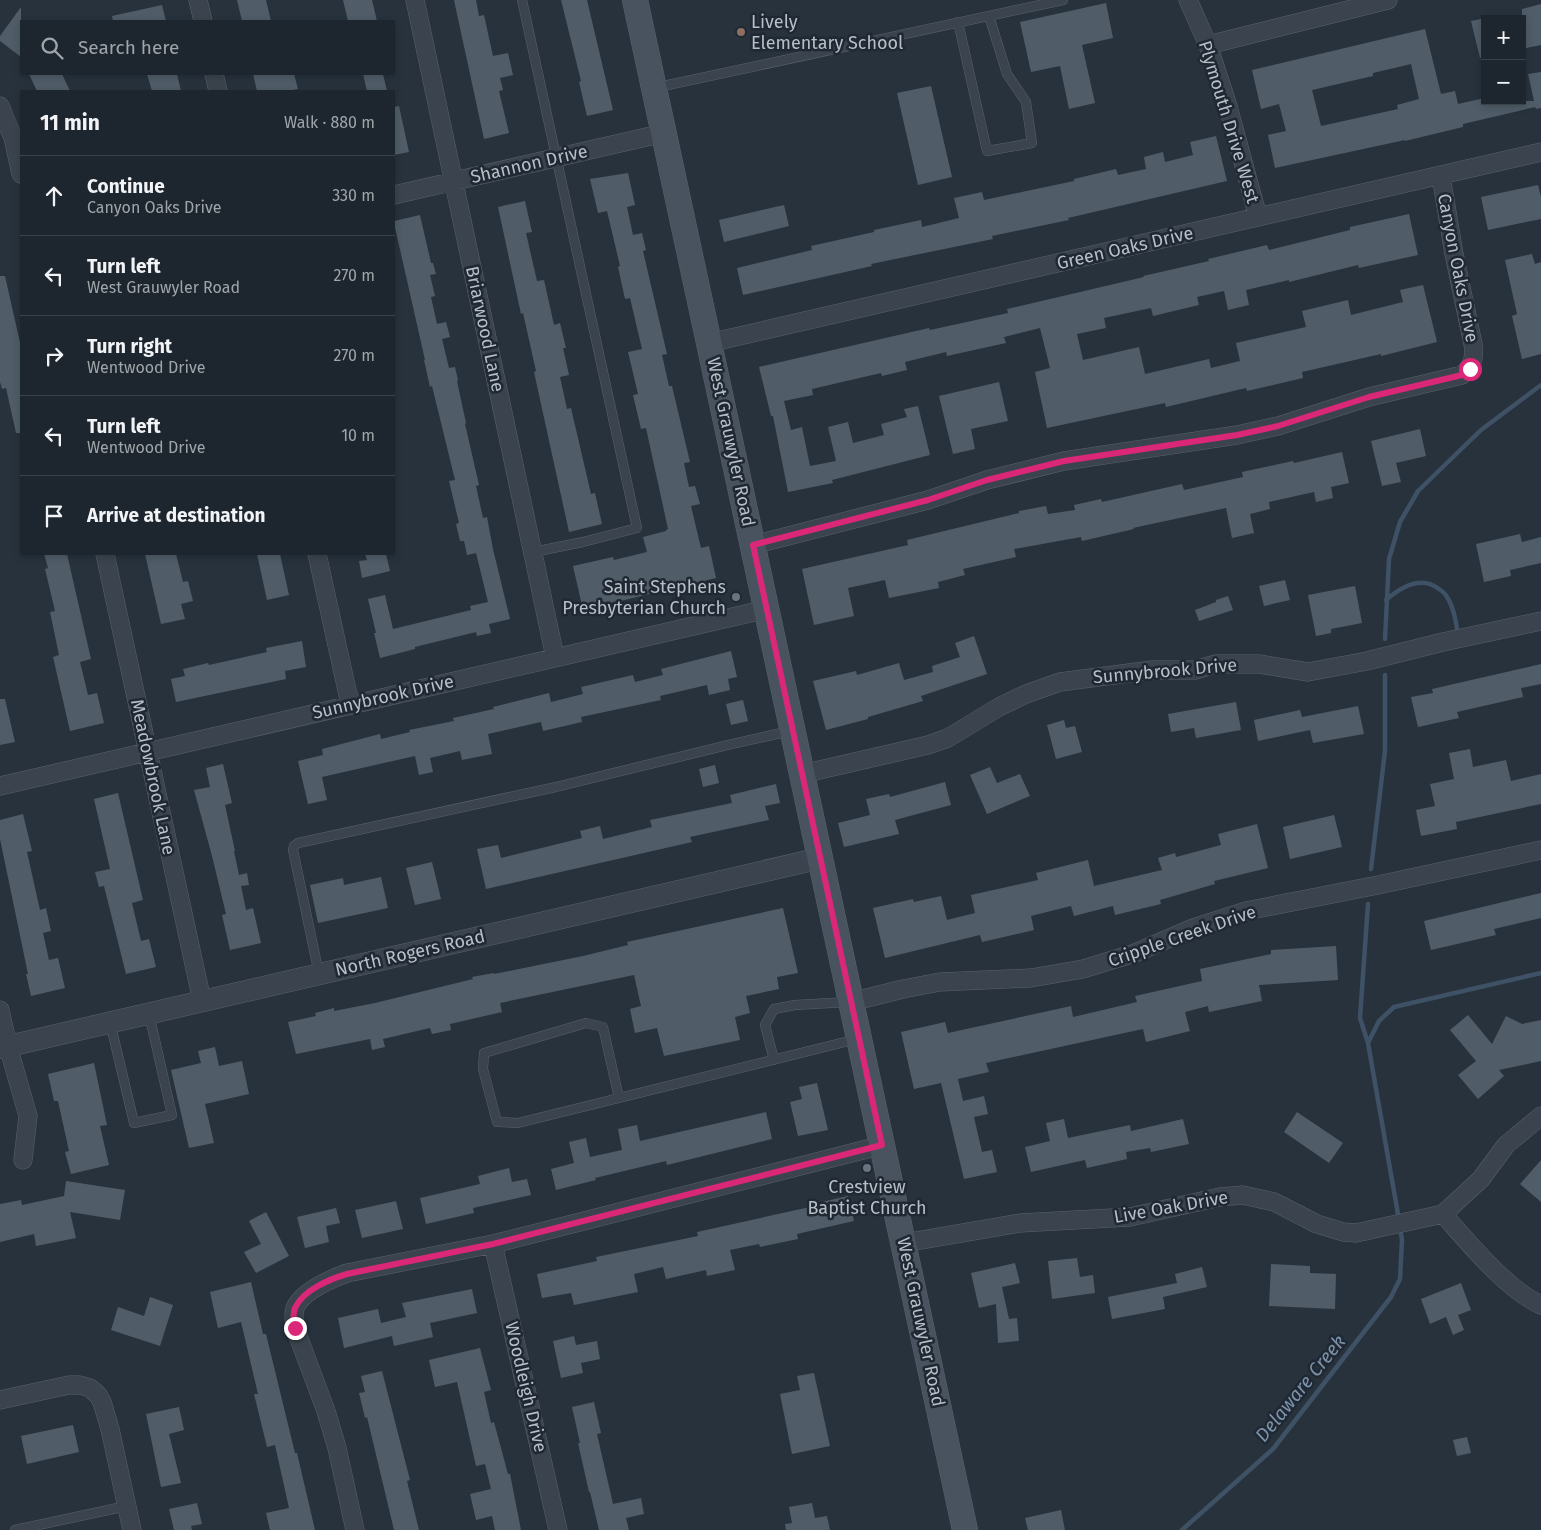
<!DOCTYPE html>
<html lang="en">
<head>
<meta charset="utf-8">
<style>
	:root { --surface:#1d262e; --page:#2a323a; --text:#f1f3f6; --muted:#a0a5aa; --line:#3b434a }
	body { margin:0; font-family:"Fira Sans",sans-serif; background:var(--page); color:var(--text) }
	.controls { position:absolute; right:15px; top:15px; display:grid; overflow:hidden; border-radius:0px; box-shadow:0 2px 8px #0003 }
	.controls button { width:45px; height:45px; display:grid; place-items:center; padding:0; border:0; border-bottom:1px solid var(--line); background:var(--surface); color:var(--text); font:25px sans-serif }
	.stop { position:absolute; width:15px; height:15px; margin:-11px; border:4px solid #db2777; border-radius:50%; background:#fff }
	.stop.end { background:#db2777; border-color:#fff; box-shadow:0 1px 5px #0008 }
	.list { margin:0; padding:0; list-style:none }
	h2 { display:flex; justify-content:space-between; align-items:center; height:65px; margin:0; padding:0 20px; font-size:21px }
	h2 small { font-size:16px; font-weight:400; color:var(--muted) }
	.list li { display:grid; grid-template-columns:32px 1fr auto; gap:15px; align-items:center; box-sizing:border-box; height:80px; padding:0 20px; border-top:1px solid var(--line) }
	.list b { display:block; font-size:19px; white-space:nowrap }
	.list p { margin:0; font-size:16px; white-space:nowrap; color:var(--muted) }
	.list em { font-size:16px; font-style:normal; color:var(--muted) }
	.icon { flex:none; width:28px; height:28px; fill:none; stroke:currentColor; stroke-width:2; stroke-linecap:round; stroke-linejoin:round }
	.map { position:relative; flex:none; width:1541px; height:1530px; overflow:hidden }
	.search { position:absolute; background:var(--surface); box-shadow:0 2px 8px #0003; left:20px; top:20px; width:375px; height:55px; display:flex; align-items:center; gap:12px; box-sizing:border-box; padding:0 18px; border-radius:0px; color:var(--muted); font-size:19px }
	.panel { position:absolute; background:var(--surface); box-shadow:0 2px 8px #0003; left:20px; top:90px; width:375px; height:465px; border-radius:0px }
	.map>svg:first-child { display:block }
	.lines { fill:none; stroke-linecap:round; stroke-linejoin:round }
	.stream { stroke:#3f5165; stroke-width:4.5 }
	.building { fill:#505d68; fill-rule:evenodd }
	.service-casing { stroke:#59626b; stroke-width:10 }
	.minor-casing { stroke:#59626b; stroke-width:19 }
	.tertiary-casing { stroke:#59626b; stroke-width:22 }
	.secondary-casing { stroke:#59626b; stroke-width:26 }
	.service { stroke:#3b444e; stroke-width:9 }
	.minor { stroke:#3b444e; stroke-width:18 }
	.tertiary { stroke:#3b444e; stroke-width:21 }
	.secondary { stroke:#495360; stroke-width:25 }
	.route { stroke:#db2777; stroke-width:6 }
	.education-dot { fill:#8d6e63; stroke:#202933; stroke-width:2 }
	.worship-dot { fill:#6b7280; stroke:#202933; stroke-width:2 }
	.labels { text-anchor:middle; stroke-width:5; stroke-linejoin:round; paint-order:stroke }
	.poi-label { font-size:18px; fill:#b7bfc8; stroke:#202933; text-anchor:start }
	.street-label { font-size:18px; fill:#b7bfc8; stroke:#202933 }
	.water-label { font-size:19px; font-style:italic; fill:#7b92a9; stroke:#202933 }
</style>
</head>
<body>
<div class="map">
<svg width="1541" height="1530" viewBox="0 0 1541 1530">
	<rect width="100%" height="100%" fill="#27323d"/>
	<g class="lines">
		<path class="stream" d="M1386,600c15,-13 35,-25 53,-11 3,2 6,4 8,8 7,11 9,25 11,38
			M1385,639l4,-80 11,-37 18,-31 63,-61 60,-45
			M1371,869l14,-118v-76
			M1368,904l-8,114 8,25
			M1399,1220l-31,-177 11,-22 15,-14 147,-34
			M1182,1530l91,-81 118,-152 9,-18 2,-39 -2,-12"/>
	</g>
	<path class="building" d="M237,0h29l5,21h-29z
		M343,0h29l5,21h-29z
		M454,0h22l3,16 5,-1 9,41 15,-3 5,22 -13,3 3,12 -4,1 10,42 -25,6z
		M561,0h26l26,110 -26,6 -8,-34 2,-1z
		M1106,3l7,35 -31,7 13,58 -26,6 -9,-43 -29,6 -11,-50z
		M1541,4v41l-19,4v-40z
		M162,5l4,16h-53l-1,-5z
		M21,7v50l-21,-16v-5z
		M1485,18v40h-5l-9,-37z
		M1425,29l16,65 14,-3 3,13 27,-6v3h49l-6,-27 13,-2v36l-5,1 -1,-2 -72,17v3l-58,14v-1l-130,28 -7,-33 18,-4 -7,-27 -18,5 -9,-39zM1411,64l8,35 -22,6 1,4 -77,17 -9,-36 61,-14v-3z
		M29,74h33l8,17h-33z
		M147,74h30l4,17h-29z
		M253,74h41l4,15 -11,2h-30z
		M363,74h20l4,17h-20z
		M931,86l21,91 -34,8 -21,-92z
		M399,106l10,46 -15,3v-48z
		M1216,136l11,45 -159,37 1,2 -77,16 1,3 -122,25 1,2 -129,29 -6,-27 75,-18 -1,-4 63,-14v-2l47,-10 1,7 37,-9 -5,-20 28,-6 2,8 90,-19v-2l42,-10 2,6 28,-6 -2,-12 19,-5 2,10 28,-7 -3,-13z
		M628,173l7,32 -8,2 6,28 9,-2 4,17 -3,1 24,103 -5,1 7,31h3l18,76 -6,1 5,24 6,-1 5,18 -9,2 10,42 8,-2 7,32 -133,32 -10,-44 40,-9 1,3 33,-8 -4,-15 23,-6v-1l2,-1 -22,-101 -5,1 -8,-34 5,-1 -10,-42 14,-3 -12,-51 -5,1 -7,-32 2,-1 -13,-55 -9,2 -8,-34z
		M1538,185l3,12v22l-53,11 -7,-33z
		M525,201l7,31 -6,1 11,48 7,-1 10,45 6,-2 6,25h-3l6,27 -9,2 7,32 4,-1 20,86 4,-1 7,31 -33,8 -35,-160 2,-1 -13,-58 -2,1 -23,-107z
		M784,205l5,21 -65,16 -5,-22z
		M1409,214l9,41 -59,13 -1,-3 -69,17v-2l-43,10 3,15 -21,5 -4,-19 -27,6 2,8 -46,11 -2,-8 -47,10 2,10 -29,6 6,26 56,-13 6,27 64,-15 2,9 29,-7 -4,-18 70,-16 -4,-16 46,-11 3,15 52,-13 -3,-12 23,-5 14,57 -56,14v-2l-79,18 1,6 -56,13 -1,-3 -80,19 -1,-4 -118,25 -12,-56 15,-4 -10,-40 -36,9 2,6 -59,13 -1,-4 -41,10 2,8 -25,6 -1,-3 -69,16 1,6 -29,6 7,29 11,-3 8,39 26,-5 -8,-34 20,-5 5,21 31,-8 -3,-11 26,-7 -3,-8 14,-3 12,49 -98,25 1,3 -45,9 -15,-76h-2l-12,-49 170,-39 1,2 78,-17 -1,-4 137,-32 -1,-1 66,-15 -1,-2 59,-14 2,5 81,-20v-3z
		M420,215l11,48h2l3,11 -6,1 5,21 -4,1 6,27 9,-2 4,15 -8,2 7,29 6,-1 3,13 -1,1 9,42 -1,1 14,61 -3,1 7,32 4,-1 6,32 17,70 -21,5 2,9 -14,3 -1,-4 -61,15v2l-35,9 -6,-25h2l-8,-34 17,-4 8,34 78,-19 -1,-4 18,-4 -12,-49 -9,2 -3,-14h-4l-4,-17 3,-1 -10,-42 6,-1 -23,-94 -2,1 -6,-27h1l-31,-137v-2z
		M1532,254l3,10 6,-2v92l-19,5 -10,-43 5,-2 -12,-54z
		M0,276h5l16,71v86h-5l-10,-45 -4,1 -2,-7z
		M999,382l9,39 -37,8 4,20 -22,5 -14,-58z
		M1420,429l6,27 -30,7 5,19 -19,4 -11,-45z
		M1342,452l7,31 -18,4 2,11 -17,4 -2,-10 -45,10 1,7 -20,5 4,19 -22,5 -6,-30 -93,20 1,1 -52,12 -1,-4 -67,12 2,8 -53,12 2,6 -27,7 1,6 -50,10 -4,-18 -37,8 6,28 -40,9 -12,-56 106,-24 -1,-5 112,-27v-2l27,-5 2,8 27,-4 -1,-5 27,-6 1,3 80,-18 2,6 59,-13 -1,-5 51,-11 1,2z
		M1520,534l2,8 19,-5v26l-31,7 1,6 -27,6 -8,-38z
		M44,554h23l24,105 -11,3 8,33 9,-2 7,30 -34,8 -17,-74 6,-2 -9,-43 5,-1 -10,-42 3,-1z
		M145,554h31l7,28 5,-1 5,20 -12,3 4,15 -24,5z
		M257,554h23l9,41 -22,5z
		M365,554h21l4,17 -28,7 -3,-17 8,-1z
		M1285,580l5,20 -26,6 -5,-20z
		M1355,586l7,37 -31,6v4l-15,3 -8,-41z
		M1228,596l5,14 -34,11 -4,-11 21,-8v-2z
		M974,636l13,38 -66,22 2,5 -55,16v2l-42,11 -13,-49 43,-10 1,4 42,-12 5,17 29,-8 -1,-6 28,-9 -5,-14z
		M302,641l4,26 -21,4 1,8 -110,23 -5,-23 14,-3 -2,-7 25,-6 1,2 58,-13 -1,-4z
		M731,651l6,26 -9,2 2,11 -21,5 -2,-10 -47,11 1,4 -80,17 1,5 -39,9 -2,-9 -53,12 4,20 -30,6 -2,-9 -30,7 3,14 -14,3 -4,-19 -93,21 5,23 -19,4 -10,-43 25,-6 -1,-6 58,-15 1,5 29,-7 -1,-2 45,-9 -1,-3 41,-9 -1,-2 56,-14 2,9 32,-8 -2,-7 52,-12 2,7 28,-7 -2,-6z
		M1541,664v20l-20,4 2,9 -66,15 2,6 -41,9 -7,-30 22,-4 -1,-4z
		M0,699h5l10,43 -15,3z
		M743,700l5,21 -17,4 -5,-21z
		M1236,702l5,28 -45,8 -2,-10 -23,4 -3,-18z
		M1358,706l6,28 -51,9 -3,-13 -52,11 -4,-21 46,-10 2,7z
		M1064,720l2,8 9,-2 7,26 -26,7 -9,-34z
		M1470,749l3,18 33,-7 5,21 30,-7v30l-85,18 1,7 -36,7 -5,-26 19,-4 -5,-22 24,-5 -5,-26z
		M223,764l9,39 -7,2 10,46h-1l5,24 8,-2 2,12 -8,1 5,24 7,-2 8,35 -31,7 -8,-35 4,-1 -14,-58 -18,-66 16,-3 -4,-19z
		M715,765l4,18 -16,4 -4,-18z
		M990,767l7,16 23,-9 10,22 -43,18 -17,-39z
		M945,782l6,23 -56,15 4,14 -55,13 -6,-24 32,-8 -4,-16 23,-5 1,3z
		M776,784l4,19 -15,3 4,14 -79,17 2,5 -206,47 -9,-40 21,-4 3,13 81,-20 -2,-7 20,-5 3,13 49,-12 -2,-7 82,-17 -2,-8z
		M118,793l25,107 -11,3 9,38 8,-2 7,28 -30,7 -22,-88 -5,1 -4,-15 15,-3 -16,-70z
		M23,814l9,37 -5,1 13,58 6,-2 5,23 -8,2 6,27 9,-2 7,30 -34,8 -5,-22h2l-28,-135v-19z
		M1334,815l8,32 -52,12 -7,-32z
		M1257,824l11,44 -54,13 1,3 -55,16 1,4 -46,11 -2,-9 -39,10 -3,-10 -40,10 3,14 -52,12 -2,-7 -95,23 -12,-50 40,-9 1,3 27,-6 6,24 28,-7 -4,-18 67,-15 -2,-7 52,-13 6,26 68,-16 -4,-12 17,-5 1,4 45,-12 -3,-11z
		M432,862l9,37 -26,6 -9,-37z
		M381,877l7,31 -70,15 -8,-38 33,-7 1,7z
		M1541,893v25l-47,11 2,6 -65,15 -7,-29z
		M783,908l15,65 -21,4 2,12 -33,7 4,17 -15,4 5,23 -76,16 -7,-28 -22,5 -5,-24 11,-3 -7,-31 -134,28 2,9 -52,12 1,6 -19,4 -2,-6 -47,11 2,8 -13,3 -2,-11 -74,15 -8,-32 28,-6 -1,-3 19,-5v3l41,-8 98,-24 -1,-2 22,-4v1l89,-18 45,-11 -1,-3z
		M1336,946l2,34 -79,5 3,16 -53,11 -1,-6 -23,6 5,19 -44,11 -3,-13 -157,34 3,9 -31,7 5,22 21,-5 4,18 -14,3 8,35 10,-2 5,22 -33,7 -23,-96 -27,6 -13,-57 44,-10 3,11 123,-27 2,11 64,-15 -2,-6 67,-15 -2,-12 71,-15v-4z
		M1468,1015l24,29 14,-28 16,8 19,-4v41l-42,9 5,6 -26,23 -20,-24 18,-14 -26,-31z
		M215,1047l4,19 23,-5 7,33 -44,10 9,39 -25,5 -18,-78 30,-7 -3,-12z
		M94,1063l13,62 -7,1 9,39 -38,9 -6,-22 4,-1 -11,-50h-4l-6,-27z
		M817,1083l11,47 -30,6 -8,-34 12,-3 -3,-12z
		M766,1112l6,27 -105,26 -1,-4 -71,17 1,2 -40,10 -5,-21 23,-6 -5,-21 17,-4 4,19 32,-7 -4,-21 19,-4 3,16z
		M1297,1112l46,31 -14,20 -45,-31z
		M1064,1119l4,19 62,-13 1,6 52,-12 6,25 -38,8 -1,-4 -24,4 1,7 -40,9 -2,-8 -54,12 -6,-25 25,-6 -4,-18z
		M1541,1160v42l-21,-18z
		M509,1168l3,14 15,-3 4,16 -58,13 1,5 -48,11 -6,-26 60,-14 -2,-8z
		M66,1181l59,9 -5,30 -50,-8 6,26 -40,8 -2,-12 -34,8v-38l21,-4 1,5 42,-9z
		M848,1196l6,25 -57,13 1,5 -38,8 -1,-3 -29,6 5,20 -28,6 -1,-6 -40,9 -3,-12 -29,7 4,18 -64,13 -3,-12 -29,5 -5,-24 60,-13 -1,-4 102,-21 -1,-4 113,-25 -1,-2z
		M396,1201l7,28 -41,9 -7,-28z
		M336,1208l4,15 -14,3 3,16 -24,6 -8,-31z
		M266,1212l23,44 -33,17 -12,-21 17,-8 -12,-23z
		M1077,1258l3,19 13,-2 2,18 -43,6 -4,-38z
		M1015,1263l5,20 -18,4 7,32 8,-1 2,23 -21,2 -2,-39 -17,4 -8,-35z
		M1271,1264l39,2v7l26,1 -1,35 -66,-3z
		M1202,1267l5,20 -44,10 2,12 -53,10 -4,-22 69,-14 -2,-9z
		M251,1282l12,52h3l29,119h2l18,77h-45l-4,-17 23,-5 -14,-63 -8,2 -13,-53h4l-17,-72 -23,6 -8,-36z
		M1461,1283l10,27 -13,5 6,15 -11,5 -7,-18 -16,7 -9,-25z
		M472,1289l5,24 -47,10 3,14 -39,9 -2,-10 -48,12 -6,-30 40,-9 3,14 25,-6 -4,-14z
		M150,1297l23,8 -13,41 -49,-16 7,-23 26,9z
		M574,1336l2,9 21,-4 3,18 -19,4 2,10 -22,5 -8,-37z
		M480,1348l11,42 -7,2 7,31 3,-1 14,52h2l11,56h-26l-3,-14 -16,4 -6,-26 21,-5 -6,-25 -9,2 -19,-84 -22,5 -6,-27z
		M382,1371l28,109 -3,1 12,49h-25l-27,-113 -2,1 -6,-25 6,-1 -4,-16z
		M814,1373l16,73 -38,8 -12,-60 20,-4 -3,-14z
		M594,1402l7,31 -4,1 16,70 28,-6 3,16 -18,4 3,12h-30l-9,-38h-1l-11,-49h2l-8,-36z
		M179,1407l5,23 -15,4 12,49 -20,4 -15,-73z
		M73,1425l6,27 -52,12 -6,-28z
		M1467,1437l4,16 -14,3 -4,-16z
		M197,1503l5,21 -11,2 1,4h-18l-5,-21z
		M812,1503l3,15 12,-2 3,14h-44l-1,-6 7,-1 -3,-16z
		M1061,1510l4,20h-37l-3,-12z"/>
	<g class="lines">
		<defs>
			<path id="service" d="M522,0l115,528 -54,14 -50,10
				M958,22l29,129 45,-8 -6,-41 -19,-28 -18,-58
				M654,88l409,-88
				M319,974l-26,-124 1,-4 4,-3 258,-56 176,-43 58,-13
				M110,1022l24,101 38,-8 -23,-101
				M774,1060l-9,-35 9,-16 21,-4 54,-3
				M619,1098l-16,-71 -17,-4 -102,30 -1,16 14,53 21,1 339,-84
				M15,1530l112,-24"/>
			<path id="minor" d="M198,0l5,21
				M415,0l140,657
				M1188,0l20,45 19,58 31,114
				M1208,45l180,-45
				M214,74l4,17
				M0,106l13,32 8,36
				M394,195l270,-62
				M709,343l832,-191
				M753,545l175,-45 59,-20 77,-19 173,-26 41,-9 91,-29 93,-22c11,-10 13,-17 11,-31l-19,-90 -13,-78
				M105,554l97,447
				M317,554l33,150
				M802,774l126,-29 20,-7 51,-31 27,-13 34,-12 92,-12h43l21,-6h43l49,8 59,-11 76,-19 98,-21
				M0,786l767,-177
				M851,1002l52,-13 37,-7 91,-4 52,-9 52,-16 58,-25 53,-17 132,-26 163,-35
				M0,1010l8,36 20,70 -5,44
				M1443,1214c25,28 64,76 98,91
				M904,1243l116,-20 110,-6 90,-20 23,-2 31,7 43,22 26,8 13,1 87,-19 38,-35 25,-34 35,-29
				M493,1244l65,286
				M0,1400l69,-15h11l10,3 8,7 4,7 8,27 22,101
				M355,1530l-18,-82 -11,-37 -31,-83c-1,-7 -2,-13 0,-20 7,-17 36,-29 52,-35l146,-29 390,-99"/>
			<path id="tertiary" d="M0,1048l821,-190"/>
			<path id="secondary" d="M635,0l330,1530"/>
		</defs>
		<use href="#service" class="service-casing"/>
		<use href="#minor" class="minor-casing"/>
		<use href="#tertiary" class="tertiary-casing"/>
		<use href="#secondary" class="secondary-casing"/>
		<use href="#service" class="service"/>
		<use href="#minor" class="minor"/>
		<use href="#tertiary" class="tertiary"/>
		<use href="#secondary" class="secondary"/>
	</g>
	<g class="lines">
		<path class="route" d="M295,1328c-1,-7 -3,-13 0,-20 8,-18 35,-29 52,-34l146,-30 389,-99 -129,-600 175,-45 59,-20 77,-19 173,-26 41,-9 91,-29 93,-22 8,-6"/>
	</g>
	<circle class="education-dot" cx="741" cy="32" r="5"/>
	<g class="worship-dot">
		<circle cx="736" cy="597" r="5"/>
		<circle cx="867" cy="1168" r="5"/>
	</g>
	<g class="labels">
		<g class="poi-label">
			<text x="751" y="28">Lively<tspan x="751" dy="21">Elementary School</tspan></text>
			<text x="726" y="593" text-anchor="end">Saint Stephens<tspan x="726" dy="21">Presbyterian Church</tspan></text>
			<text x="867" y="1193" text-anchor="middle">Crestview<tspan x="867" dy="21">Baptist Church</tspan></text>
		</g>
		<g class="street-label">
			<text transform="translate(1229 122) rotate(73)" y="6">Plymouth Drive West</text>
			<text transform="translate(529 164) rotate(-13)" y="6">Shannon Drive</text>
			<text transform="translate(1125 248) rotate(-13)" y="6">Green Oaks Drive</text>
			<text transform="translate(1458 268) rotate(79)" y="6">Canyon Oaks Drive</text>
			<text transform="translate(485 329) rotate(78)" y="6">Briarwood Lane</text>
			<text transform="translate(731 442) rotate(78)" y="6">West Grauwyler Road</text>
			<text transform="translate(1165 671) rotate(-5)" y="6">Sunnybrook Drive</text>
			<text transform="translate(383 697) rotate(-13)" y="6">Sunnybrook Drive</text>
			<text transform="translate(153 777) rotate(78)" y="6">Meadowbrook Lane</text>
			<text transform="translate(1182 936) rotate(-19)" y="6">Cripple Creek Drive</text>
			<text transform="translate(410 953) rotate(-13)" y="6">North Rogers Road</text>
			<text transform="translate(1171 1207) rotate(-10)" y="6">Live Oak Drive</text>
			<text transform="translate(921 1322) rotate(78)" y="6">West Grauwyler Road</text>
			<text transform="translate(526 1387) rotate(77)" y="6">Woodleigh Drive</text>
		</g>
		<g class="water-label">
			<text transform="translate(1300 1388) rotate(-51)" y="7">Delaware Creek</text>
		</g>
	</g>
</svg>
<div class="controls">
<button>+</button>
<button>−</button>
</div>
<div class="stop" style="left:1470px;top:369px"></div>
<div class="stop end" style="left:295px;top:1328px"></div>
<div class="search"><svg class="icon" aria-label="search" viewBox="0 0 24 24"><circle cx="10" cy="10" r="6"/><path d="M15 15l6 6"/></svg>Search here</div>
<section class="panel">
<h2>11 min<small>Walk · 880 m</small></h2>
<ul class="list">
<li><svg class="icon" aria-label="ahead" viewBox="0 0 24 24"><path d="M12 20V5M6 11l6-6 6 6"/></svg><div><b>Continue</b><p>Canyon Oaks Drive</p></div><em>330 m</em></li>
<li><svg class="icon" aria-label="left" viewBox="0 0 24 24"><path d="M17 20v-9H6M10 6l-5 5 5 5"/></svg><div><b>Turn left</b><p>West Grauwyler Road</p></div><em>270 m</em></li>
<li><svg class="icon" aria-label="right" viewBox="0 0 24 24"><path d="M7 20v-9h11M14 6l5 5-5 5"/></svg><div><b>Turn right</b><p>Wentwood Drive</p></div><em>270 m</em></li>
<li><svg class="icon" aria-label="left" viewBox="0 0 24 24"><path d="M17 20v-9H6M10 6l-5 5 5 5"/></svg><div><b>Turn left</b><p>Wentwood Drive</p></div><em>10 m</em></li>
<li><svg class="icon" aria-label="arrive" viewBox="0 0 24 24"><path d="M6 21V4h12l-3 4 3 4H6"/></svg><div><b>Arrive at destination</b></div></li>
</ul>
</section>
</div>
</body>
</html>
